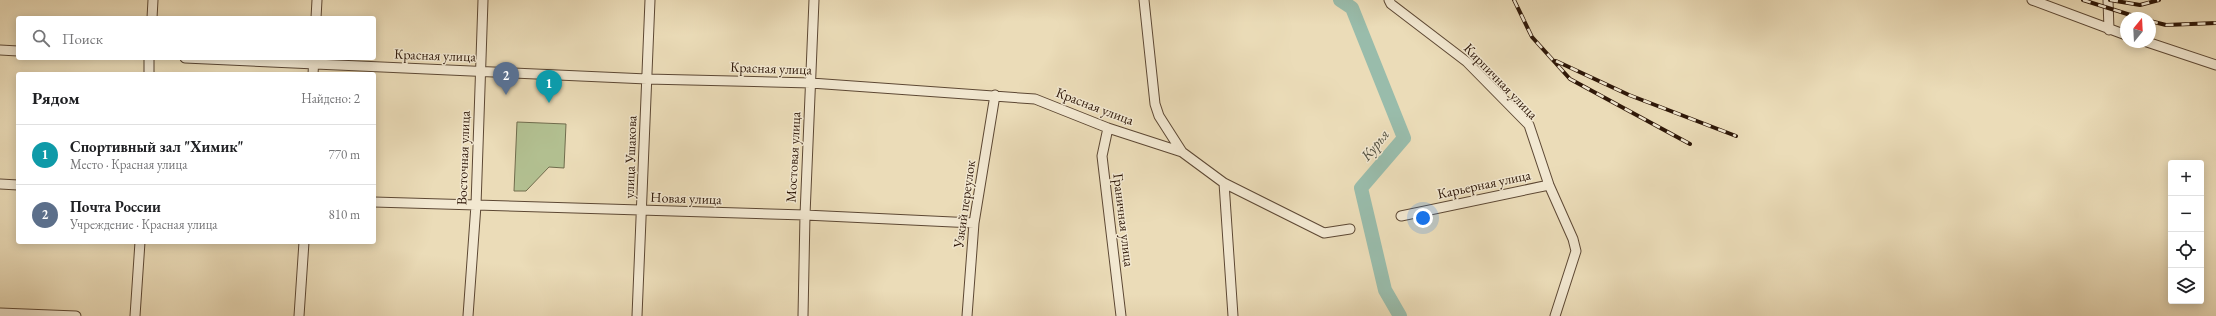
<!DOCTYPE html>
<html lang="ru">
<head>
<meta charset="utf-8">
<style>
	:root { --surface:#fff; --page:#f2f2f2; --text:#202124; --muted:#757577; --line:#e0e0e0; --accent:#8f2418 }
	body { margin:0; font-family:"EB Garamond",serif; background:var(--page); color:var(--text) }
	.controls { position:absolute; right:12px; bottom:12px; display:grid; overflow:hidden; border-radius:4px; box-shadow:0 2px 10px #0003 }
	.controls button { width:36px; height:36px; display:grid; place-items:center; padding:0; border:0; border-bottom:1px solid var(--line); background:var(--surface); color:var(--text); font:20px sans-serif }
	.compass { position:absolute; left:2120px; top:12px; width:36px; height:36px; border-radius:50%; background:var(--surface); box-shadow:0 2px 10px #0003; rotate:18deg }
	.you { position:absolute; left:1423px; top:218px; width:14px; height:14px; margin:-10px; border:3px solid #fff; border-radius:50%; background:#1a73e8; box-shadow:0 0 0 6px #1a73e833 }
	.badge { display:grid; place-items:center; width:26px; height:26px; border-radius:50%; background:var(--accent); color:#fff; font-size:13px; font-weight:700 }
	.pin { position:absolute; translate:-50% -33px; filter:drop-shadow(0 1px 2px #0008) }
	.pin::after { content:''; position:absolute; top:21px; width:14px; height:12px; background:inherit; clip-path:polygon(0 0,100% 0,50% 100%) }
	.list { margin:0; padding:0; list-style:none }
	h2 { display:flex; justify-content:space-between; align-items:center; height:52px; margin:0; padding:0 16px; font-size:17px }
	h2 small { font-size:13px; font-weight:400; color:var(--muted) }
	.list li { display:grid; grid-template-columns:26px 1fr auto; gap:12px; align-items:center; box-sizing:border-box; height:60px; padding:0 16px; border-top:1px solid var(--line) }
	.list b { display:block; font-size:15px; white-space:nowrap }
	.list p { margin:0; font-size:13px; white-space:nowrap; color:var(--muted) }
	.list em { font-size:13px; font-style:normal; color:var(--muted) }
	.icon { flex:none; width:22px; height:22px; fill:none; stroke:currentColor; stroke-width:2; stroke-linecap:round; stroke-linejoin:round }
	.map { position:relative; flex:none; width:2216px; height:316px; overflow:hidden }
	.search { position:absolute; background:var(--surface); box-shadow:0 2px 10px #0003; left:16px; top:16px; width:360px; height:44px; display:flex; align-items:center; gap:10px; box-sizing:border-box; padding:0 14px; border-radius:4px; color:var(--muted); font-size:15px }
	.panel { position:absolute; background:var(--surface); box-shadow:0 2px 10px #0003; left:16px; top:72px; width:360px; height:172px; border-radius:4px }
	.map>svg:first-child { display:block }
	.green { fill:#b3c192; stroke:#706c4d }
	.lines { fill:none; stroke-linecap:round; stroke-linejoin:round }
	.river { stroke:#99bcab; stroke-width:14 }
	.minor-casing { stroke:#5d4834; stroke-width:11 }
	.minor { stroke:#f2e8d1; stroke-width:9 }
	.rail-casing { stroke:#2e1708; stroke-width:4 }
	.rail { stroke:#f2e8d1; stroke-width:2.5; stroke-dasharray:8; stroke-linecap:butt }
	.labels { text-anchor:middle; stroke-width:3; stroke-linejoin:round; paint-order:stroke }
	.street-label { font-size:14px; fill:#2e1708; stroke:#f2e8d1 }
	.water-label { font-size:15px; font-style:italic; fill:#535141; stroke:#f2e8d1 }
</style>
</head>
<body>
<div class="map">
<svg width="2216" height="316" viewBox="0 0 2216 316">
	<rect width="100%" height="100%" fill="#ebdcb8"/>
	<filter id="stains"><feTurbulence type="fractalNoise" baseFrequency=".005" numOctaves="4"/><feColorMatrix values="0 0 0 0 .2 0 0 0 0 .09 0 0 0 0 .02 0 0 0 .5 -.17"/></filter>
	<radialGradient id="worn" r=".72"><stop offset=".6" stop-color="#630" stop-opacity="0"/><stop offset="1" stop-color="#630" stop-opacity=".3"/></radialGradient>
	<path class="green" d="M517,122l49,2 -2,44 -15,-1 -23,24h-12z"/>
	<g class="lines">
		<path class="river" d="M1340,0l12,8 52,130 -43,50 24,102 15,26"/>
		<defs>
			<path id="minor" d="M1144,0l11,104 4,12 23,36
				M1389,0l2,4 76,58 62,63 20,60 24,54 3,12 -21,65
				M2032,0l94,35
				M2108,0l1,30
				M152,18l1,-18
				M316,18l1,-18
				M2147,42l69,23
				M0,50l18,1
				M185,58l462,21 164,4 224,16 73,29 74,24 42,31 100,50 26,-4
				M149,74v-16
				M313,74l1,-16
				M1108,128l-6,28 19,160
				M1224,183l9,133
				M0,184l18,1
				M374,202l431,13 169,8
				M1401,216l148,-31
				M0,313l76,3
				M135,316l5,-74
				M299,316l5,-74
				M468,316l8,-111 7,-205
				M637,316l13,-316
				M803,316l2,-101 9,-215
				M967,316l7,-93 21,-128"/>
		</defs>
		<use href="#minor" class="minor-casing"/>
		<use href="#minor" class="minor"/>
		<defs>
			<path id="rail" d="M1514,0l18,37 38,42 120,65
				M2083,0l57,18
				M2110,0l30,5 19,-5
				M2150,21l16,4 50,-2
				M1556,61l73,34 107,41"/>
		</defs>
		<use href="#rail" class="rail-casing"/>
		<use href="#rail" class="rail"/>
	</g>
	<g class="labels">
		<g class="street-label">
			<text transform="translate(435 55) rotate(2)" y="5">Красная улица</text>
			<text transform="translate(771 68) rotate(2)" y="5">Красная улица</text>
			<text transform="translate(1501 81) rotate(46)" y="5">Кирпичная улица</text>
			<text transform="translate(1095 106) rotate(21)" y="5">Красная улица</text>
			<text transform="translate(630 157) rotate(-88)" y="5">улица Ушакова</text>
			<text transform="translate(793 157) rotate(-87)" y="5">Мостовая улица</text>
			<text transform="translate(463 158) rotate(-88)" y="5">Восточная улица</text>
			<text transform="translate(1484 184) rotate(-12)" y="5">Карьерная улица</text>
			<text transform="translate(686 198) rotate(2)" y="5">Новая улица</text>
			<text transform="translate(964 204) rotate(-82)" y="5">Узкий переулок</text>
			<text transform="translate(1124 220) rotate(83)" y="5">Граничная улица</text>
		</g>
		<g class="water-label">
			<text transform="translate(1375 145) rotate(-51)" y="5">Курья</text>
		</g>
	</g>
	<rect width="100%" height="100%" filter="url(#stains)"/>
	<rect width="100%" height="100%" fill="url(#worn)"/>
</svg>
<div class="controls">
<button>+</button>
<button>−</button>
<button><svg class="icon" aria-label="locate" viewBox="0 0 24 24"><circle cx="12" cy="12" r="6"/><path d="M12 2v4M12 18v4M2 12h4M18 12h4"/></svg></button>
<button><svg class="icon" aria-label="layers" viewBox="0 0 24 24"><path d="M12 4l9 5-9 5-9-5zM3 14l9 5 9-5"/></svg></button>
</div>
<svg class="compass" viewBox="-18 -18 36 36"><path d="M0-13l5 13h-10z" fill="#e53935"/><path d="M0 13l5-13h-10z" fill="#757577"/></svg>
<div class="you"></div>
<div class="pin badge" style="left:549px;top:103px;background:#0f9aa8">1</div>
<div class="pin badge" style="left:506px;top:95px;background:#5c6f8a">2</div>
<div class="search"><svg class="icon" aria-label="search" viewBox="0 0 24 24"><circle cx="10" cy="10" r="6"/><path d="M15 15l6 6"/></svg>Поиск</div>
<section class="panel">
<h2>Рядом<small>Найдено: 2</small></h2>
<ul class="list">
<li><span class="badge" style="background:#0f9aa8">1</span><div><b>Спортивный зал &quot;Химик&quot;</b><p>Место · Красная улица</p></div><em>770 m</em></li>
<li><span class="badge" style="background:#5c6f8a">2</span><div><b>Почта России</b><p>Учреждение · Красная улица</p></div><em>810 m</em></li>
</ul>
</section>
</div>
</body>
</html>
